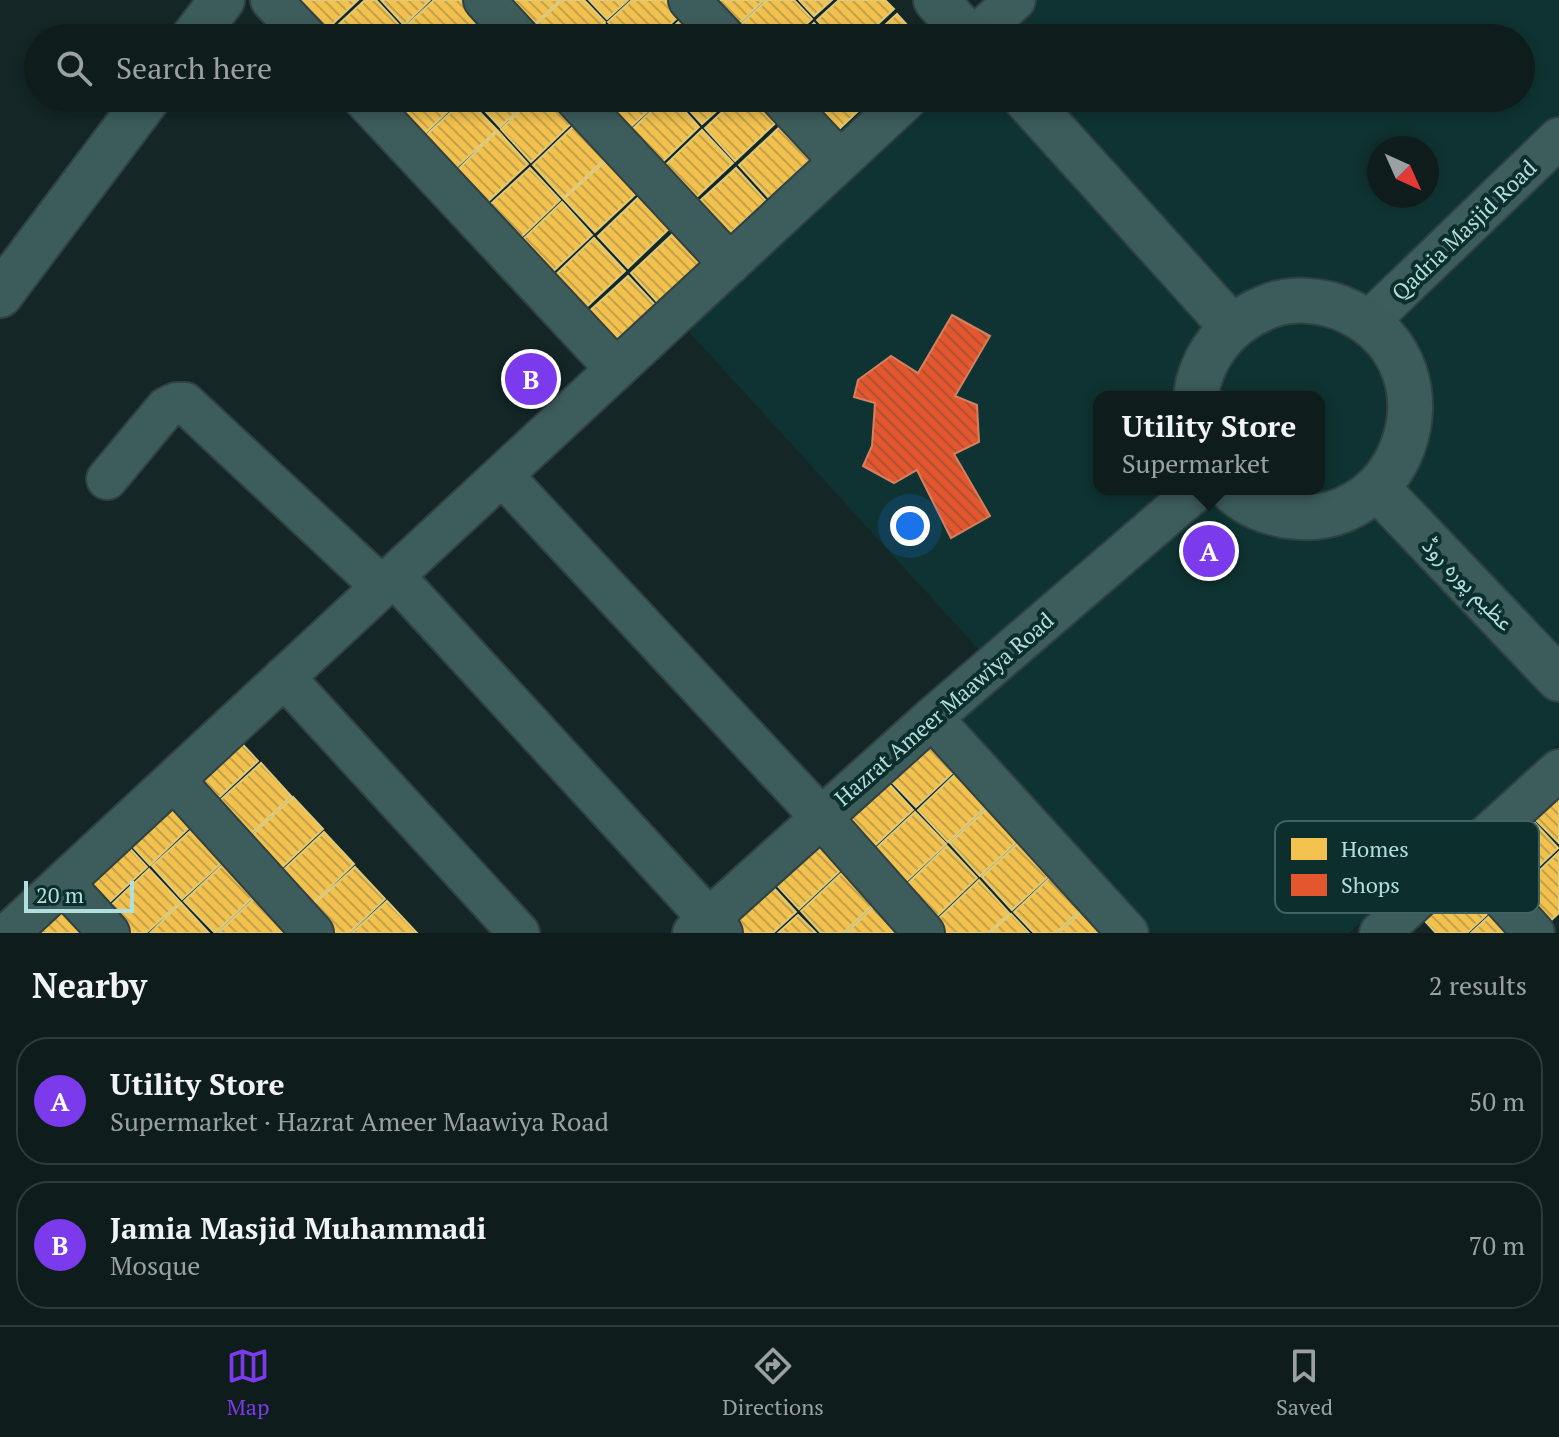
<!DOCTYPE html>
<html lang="en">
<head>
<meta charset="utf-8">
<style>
	:root { --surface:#0f1c1c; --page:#182525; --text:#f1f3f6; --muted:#9ba1a3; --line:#2f3a3b; --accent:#7c3aed }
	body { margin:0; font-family:"PT Serif","Noto Sans Arabic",serif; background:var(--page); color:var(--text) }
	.compass { position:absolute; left:1367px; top:136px; width:72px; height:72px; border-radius:50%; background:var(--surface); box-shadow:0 4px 12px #0003; rotate:135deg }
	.scale { position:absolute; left:24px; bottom:20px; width:110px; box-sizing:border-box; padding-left:8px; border:4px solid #b1dfdd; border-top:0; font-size:22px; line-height:28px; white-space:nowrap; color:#b1dfdd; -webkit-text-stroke:6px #0c2e2d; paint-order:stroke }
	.you { position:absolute; left:910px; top:526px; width:28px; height:28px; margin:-20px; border:6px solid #fff; border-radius:50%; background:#1a73e8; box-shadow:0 0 0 12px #1a73e833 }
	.badge { display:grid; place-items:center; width:52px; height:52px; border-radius:50%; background:var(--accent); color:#fff; font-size:26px; font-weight:700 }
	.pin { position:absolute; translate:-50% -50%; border:4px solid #fff; box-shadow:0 2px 8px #0006 }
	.popup { position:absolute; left:1093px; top:391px; width:232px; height:104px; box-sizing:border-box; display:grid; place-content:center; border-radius:16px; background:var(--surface); filter:drop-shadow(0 2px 6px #0005); font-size:26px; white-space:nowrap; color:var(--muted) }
	.popup b { font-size:30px; color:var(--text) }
	.popup::after { content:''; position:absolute; left:50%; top:100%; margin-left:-16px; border:16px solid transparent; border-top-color:var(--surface) }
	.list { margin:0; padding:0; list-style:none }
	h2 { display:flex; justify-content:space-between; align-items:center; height:104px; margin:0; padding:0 32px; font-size:34px }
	h2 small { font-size:26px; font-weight:400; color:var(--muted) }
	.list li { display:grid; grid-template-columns:52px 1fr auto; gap:24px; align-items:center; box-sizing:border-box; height:128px; margin:0 16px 16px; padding:0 16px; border:2px solid var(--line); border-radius:32px }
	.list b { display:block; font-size:30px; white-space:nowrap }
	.list p { margin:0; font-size:26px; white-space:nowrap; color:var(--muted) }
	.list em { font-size:26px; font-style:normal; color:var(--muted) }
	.icon { flex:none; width:44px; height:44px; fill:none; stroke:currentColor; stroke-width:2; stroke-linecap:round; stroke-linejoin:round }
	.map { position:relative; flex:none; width:1559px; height:933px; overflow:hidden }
	.search { position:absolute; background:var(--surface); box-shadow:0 4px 12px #0003; left:24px; right:24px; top:24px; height:88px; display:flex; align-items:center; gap:20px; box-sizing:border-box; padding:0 28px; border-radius:44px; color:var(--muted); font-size:30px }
	.sheet { height:392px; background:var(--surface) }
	nav { display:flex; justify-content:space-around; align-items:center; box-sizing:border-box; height:112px; border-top:2px solid var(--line); background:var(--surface); font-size:22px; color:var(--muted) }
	nav a { display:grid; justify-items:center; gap:4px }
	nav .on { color:var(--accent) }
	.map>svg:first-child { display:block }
	.built { fill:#0f3332; fill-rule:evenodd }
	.homes { fill:url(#homes-back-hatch); stroke:#deca79; stroke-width:2 }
	.shops { fill:url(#shops-back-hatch); stroke:#d58062; stroke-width:2 }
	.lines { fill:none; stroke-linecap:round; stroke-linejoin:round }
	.street-casing { stroke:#2f4140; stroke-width:44 }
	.secondary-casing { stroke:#2f4140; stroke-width:48 }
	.street { stroke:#3d5c5c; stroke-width:40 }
	.secondary { stroke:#3b5c5a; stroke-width:44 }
	.labels { text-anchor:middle; stroke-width:8; stroke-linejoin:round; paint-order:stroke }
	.street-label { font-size:22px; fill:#b1dfdd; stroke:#0c2e2d }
	.key { fill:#0c2e2d; stroke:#3e6362; stroke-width:2 }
	.key-label { font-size:22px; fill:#b1dfdd }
</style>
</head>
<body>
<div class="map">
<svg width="1559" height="933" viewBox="0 0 1559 933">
	<defs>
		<pattern id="homes-back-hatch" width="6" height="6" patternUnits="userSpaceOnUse" patternTransform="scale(2)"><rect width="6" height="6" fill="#f2c14e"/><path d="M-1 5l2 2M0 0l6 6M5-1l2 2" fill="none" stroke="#c3a24b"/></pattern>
		<pattern id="shops-back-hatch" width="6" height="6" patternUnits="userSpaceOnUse" patternTransform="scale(2)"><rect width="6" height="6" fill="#e4572e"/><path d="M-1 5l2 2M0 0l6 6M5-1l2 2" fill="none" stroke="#b05134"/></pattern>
	</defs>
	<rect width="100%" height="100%" fill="#142626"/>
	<path class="built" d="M1032,0h527v743l-210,190h-197l-214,-237 42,-45 -299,-328 245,-225h595v-60h-530zM1379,148h48v48h-48zM1099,397h220v92h-220z"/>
	<path class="homes" d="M293,0h65l-35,33z
		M365,0h11l25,27 -11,11h-62l-2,-2z
		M381,0h49l-26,25z
		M434,0h33l15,16 -24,22h-42l-10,-12z
		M501,0h59l-31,29z
		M563,0h21l21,22 -18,16h-53l-6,-6z
		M589,0h39l-21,19z
		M632,0h39l12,12 -27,26h-32l-16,-16z
		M709,0h55l-30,28z
		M767,0h27l18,19 -21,19h-48l-8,-8z
		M799,0h33l-18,16z
		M839,0h46l9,9 -31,29h-29l-17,-18z
		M897,14l22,24h-48z
		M685,16l20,22h-44z
		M483,18l18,20h-40z
		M814,23l14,15h-30z
		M605,24l13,14h-28z
		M397,98h65l-41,39 -30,-33z
		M466,98l31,32 -46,42 -30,-32z
		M473,98h58l-31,29z
		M534,98h21l20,22 -44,42 -30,-33z
		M597,98h65l-40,37z
		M665,98h8l26,29 -46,44 -30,-33z
		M678,98h53l-29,26z
		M737,98h27l18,19 -47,44 -30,-33z
		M807,98h65l-36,34z
		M785,122l30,33 -46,43 -30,-33z
		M577,123l31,33 -45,42 -30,-33z
		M702,130l31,33 -46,43 -30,-33z
		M498,131l30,33 -46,43 -30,-32z
		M610,157l30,33 -45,42 -31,-33z
		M530,168l30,32 -45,43 -31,-33z
		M736,168l30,33 -42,38 -31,-32z
		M644,192l30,32 -46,44 -30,-32z
		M562,202l30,33 -46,43 -30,-32z
		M677,230l31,32 -47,44 -30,-33z
		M594,238l31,33 -45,42 -31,-32z
		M628,276l30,32 -42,39 -30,-33z
		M233,734l25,27 -45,42 -26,-27z
		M935,738l26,27 -45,42 -26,-27z
		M261,763l30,33 -45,42 -31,-33z
		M963,767l31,32 -46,43 -30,-32z
		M889,784l24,26 -44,41 -25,-26z
		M170,795l25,27 -45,43 -26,-28z
		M293,797l30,32 -46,43 -30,-32z
		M1559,797v46l-24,-24z
		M995,801l31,32 -46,43 -30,-33z
		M915,812l31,32 -45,42 -30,-33z
		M1534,822l24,26 -43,41 -25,-26z
		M198,824l30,33 -46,42 -30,-33z
		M324,832l30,32 -44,42 -31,-32z
		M1027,835l30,33 -45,42 -30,-33z
		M818,840l26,27 -45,42 -25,-27z
		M123,841l24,26 -44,41 -24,-26z
		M947,846l30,32 -43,41 -30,-32z
		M1559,852v61l-12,11 -30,-32z
		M230,858l30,32 -45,43 -31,-32z
		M355,867l30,32 -36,34h-14l-24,-26z
		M149,869l31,33 -34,31h-19l-21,-23z
		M846,869l31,32 -34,32h-22l-20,-22z
		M1057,871l31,32 -32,30h-22l-20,-21z
		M1470,878l26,28 -29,27h-31l-11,-12z
		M979,880l30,33 -21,20h-42l-11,-11z
		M772,886l24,26 -23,21h-40l-5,-6z
		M261,892l31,33 -9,8h-65z
		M61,900l25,27 -6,6h-55z
		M387,901l30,32h-65z
		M181,903l28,30h-59z
		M878,903l28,30h-60z
		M1090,904l26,29h-57z
		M1498,908l24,25h-51z
		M1011,914l18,19h-39z
		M798,915l18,18h-38z"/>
	<path class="shops" d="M952,315l38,21 -35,60 22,9 2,37 -25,12 36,62 -39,22 -34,-68 -23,13 -31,-17 9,-20 3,-43 -21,-6 4,-17 33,-24 27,17z"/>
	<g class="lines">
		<defs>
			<path id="street" d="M271,0l36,38
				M484,0l35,38
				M689,0l36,38
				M973,38l42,-38
				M363,98l253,271
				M575,98l155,166
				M781,98l59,63
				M1369,321l190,-183
				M502,475l319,342 103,116
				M107,479l59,-71 10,-5h9l197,184
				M394,576l328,357
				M284,677l235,256
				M932,718l196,215
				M174,780l139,153
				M1464,856l70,77
				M63,883l46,50
				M9,933l899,-835
				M693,933l239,-215 266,-229
				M1380,933l179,-163"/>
			<path id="secondary" d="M936,0l34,38
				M193,38l29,-38
				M1025,98l207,229
				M0,295l148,-197
				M1196,397c4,-39 30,-72 66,-88 27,-13 62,-10 88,3 114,57 52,230 -71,202 -18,-4 -35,-12 -48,-25
				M1377,488l182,191"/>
		</defs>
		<use href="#street" class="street-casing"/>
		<use href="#secondary" class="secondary-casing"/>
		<use href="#street" class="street"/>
		<use href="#secondary" class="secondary"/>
	</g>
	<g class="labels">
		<g class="street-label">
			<text transform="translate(1464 230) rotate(-44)" y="8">Qadria Masjid Road</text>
			<text transform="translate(1468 584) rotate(46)" y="8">عظیم پورہ روڈ</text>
			<text transform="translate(944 709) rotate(-41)" y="8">Hazrat Ameer Maawiya Road</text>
		</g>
	</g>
	<rect x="1275" y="821" width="264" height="92" rx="12" class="key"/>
	<rect x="1291" y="838" width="36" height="22" fill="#f2c14e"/>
	<rect x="1291" y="874" width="36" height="22" fill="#e4572e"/>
	<g class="key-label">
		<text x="1341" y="857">Homes</text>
		<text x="1341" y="893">Shops</text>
	</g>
</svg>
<svg class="compass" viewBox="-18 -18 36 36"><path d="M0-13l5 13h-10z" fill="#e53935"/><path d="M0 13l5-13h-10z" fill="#9ba1a3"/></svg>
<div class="scale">20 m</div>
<div class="you"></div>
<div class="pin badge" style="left:1209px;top:551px">A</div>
<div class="popup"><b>Utility Store</b>Supermarket</div>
<div class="pin badge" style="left:531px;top:379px">B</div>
<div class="search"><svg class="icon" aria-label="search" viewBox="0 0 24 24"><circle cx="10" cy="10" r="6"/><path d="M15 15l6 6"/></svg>Search here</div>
</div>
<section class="sheet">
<h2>Nearby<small>2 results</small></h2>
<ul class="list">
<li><span class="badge">A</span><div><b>Utility Store</b><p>Supermarket · Hazrat Ameer Maawiya Road</p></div><em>50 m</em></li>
<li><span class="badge">B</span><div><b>Jamia Masjid Muhammadi</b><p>Mosque</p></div><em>70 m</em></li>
</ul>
</section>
<nav>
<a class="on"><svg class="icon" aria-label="map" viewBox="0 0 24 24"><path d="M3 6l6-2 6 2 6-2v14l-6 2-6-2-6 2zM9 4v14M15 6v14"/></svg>Map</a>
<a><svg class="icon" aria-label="directions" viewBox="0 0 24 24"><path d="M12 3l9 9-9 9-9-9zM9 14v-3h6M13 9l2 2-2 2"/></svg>Directions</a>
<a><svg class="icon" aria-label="saved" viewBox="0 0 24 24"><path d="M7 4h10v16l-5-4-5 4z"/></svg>Saved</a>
</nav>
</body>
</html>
